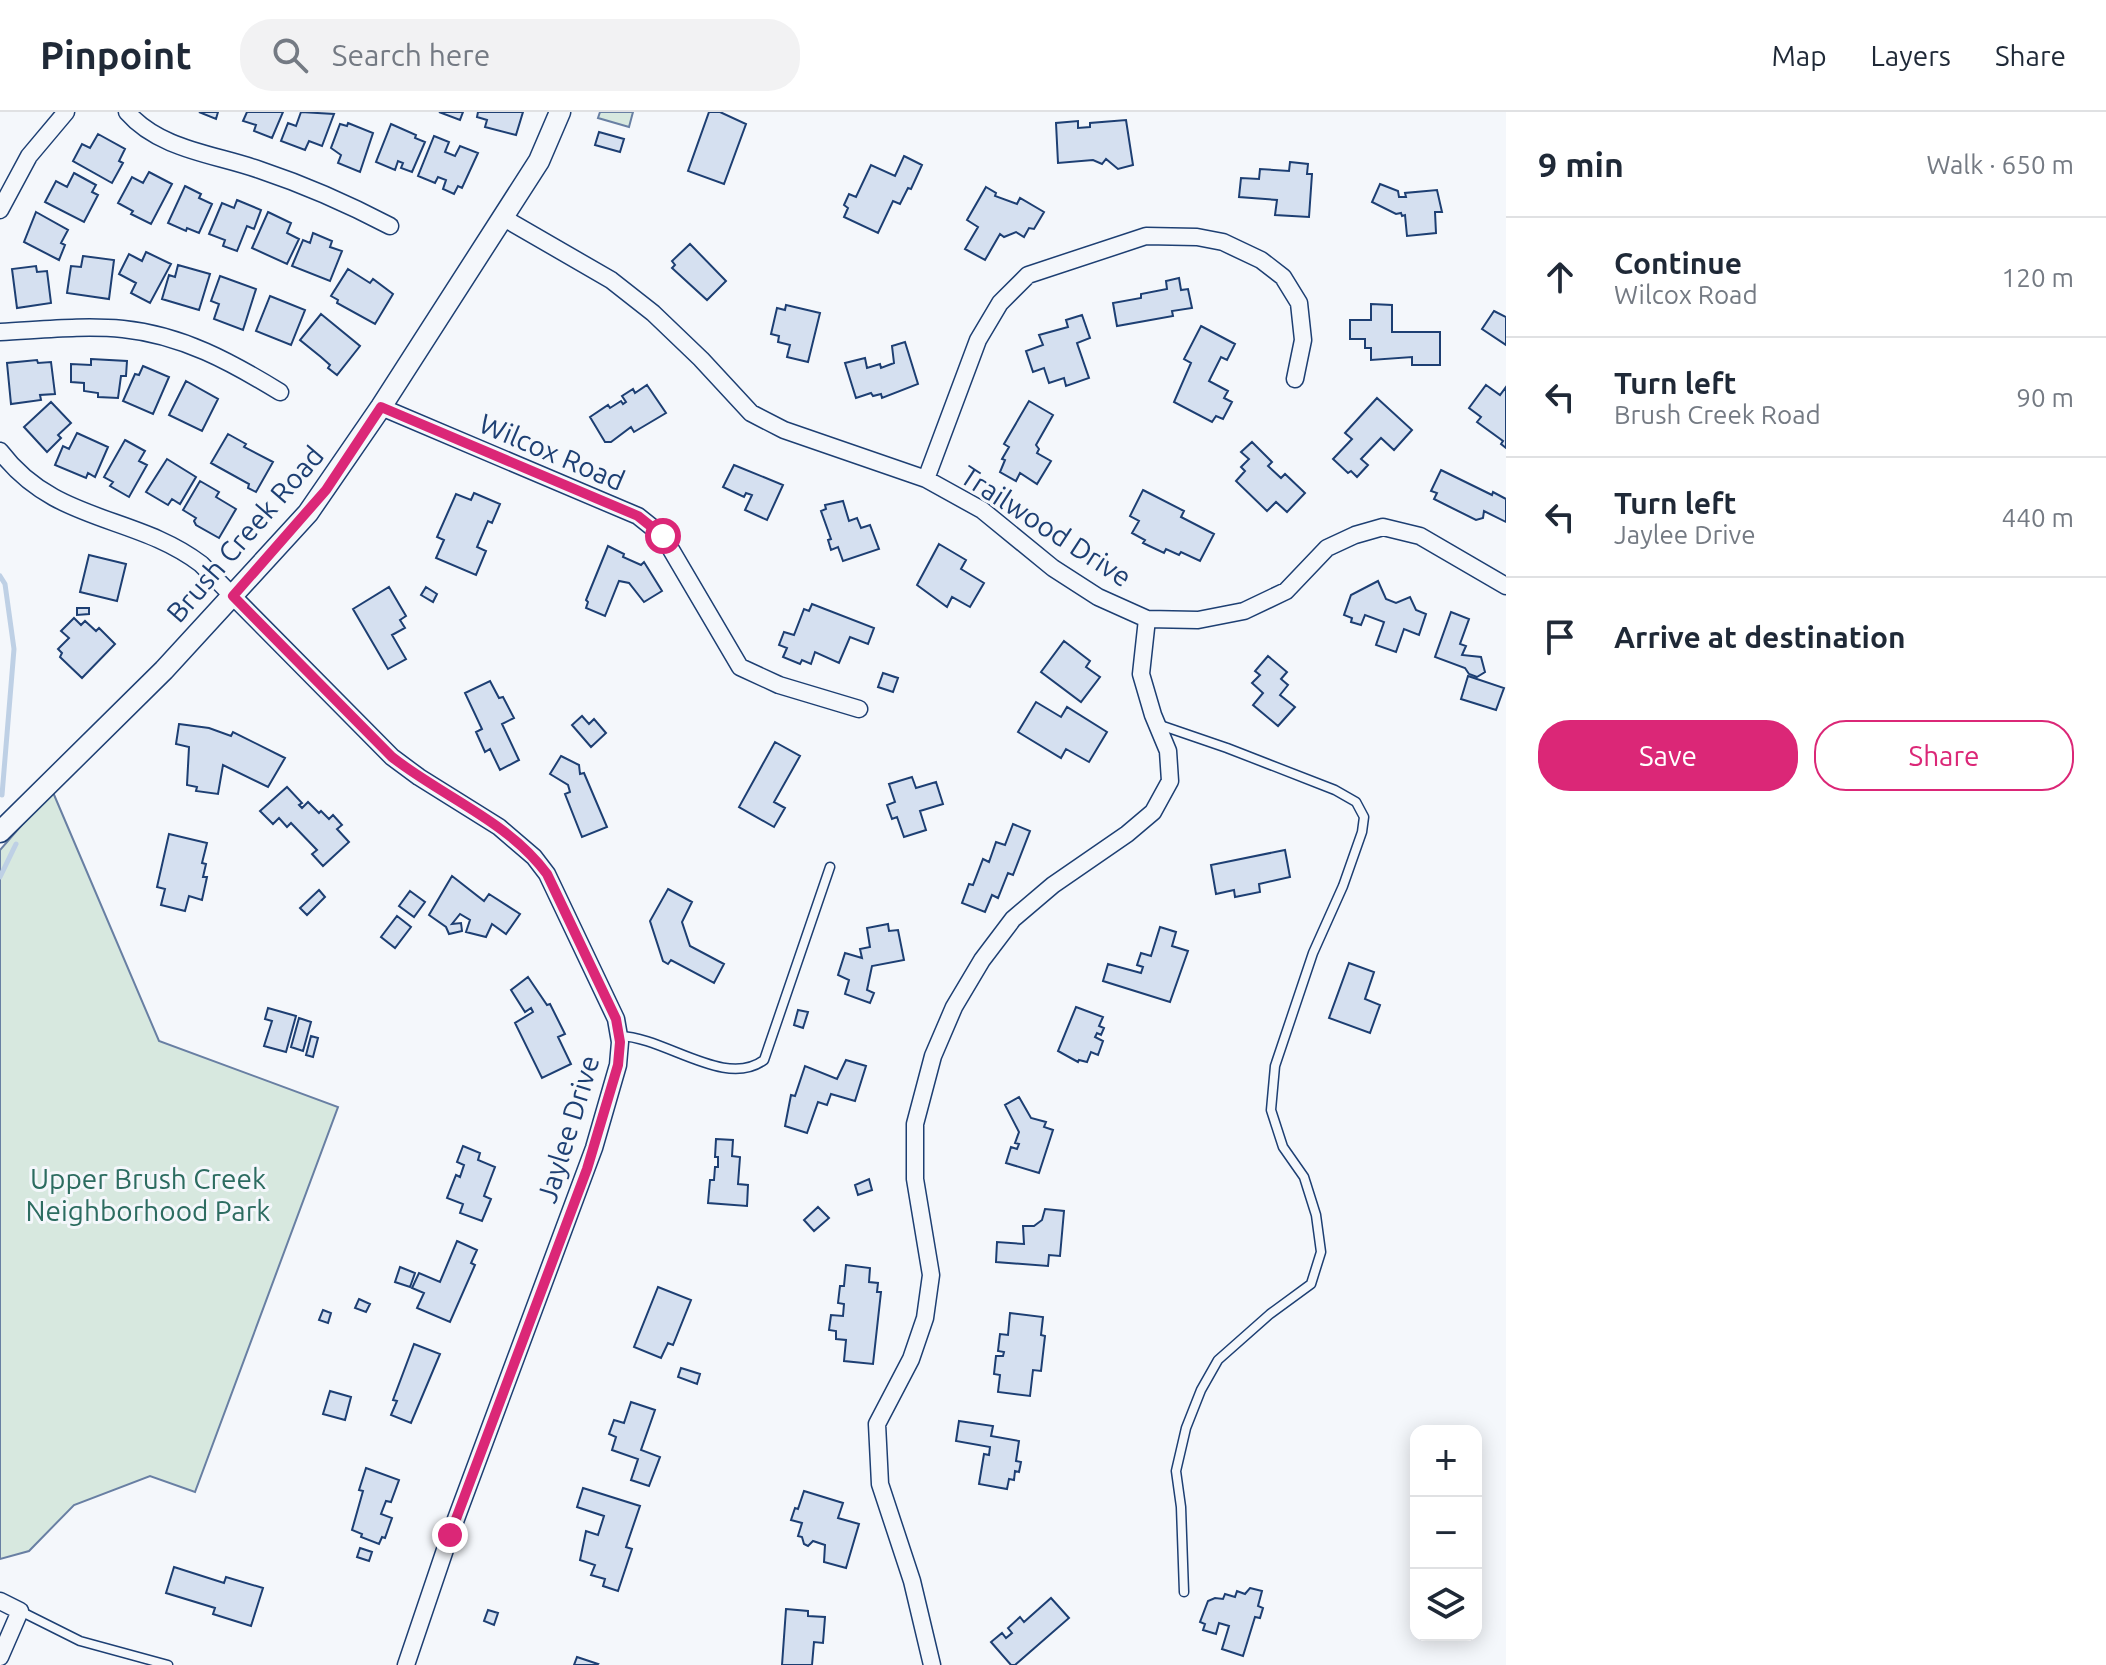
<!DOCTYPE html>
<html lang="en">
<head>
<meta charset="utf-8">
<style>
	:root { --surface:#fff; --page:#f2f2f3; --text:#1f2937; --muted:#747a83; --line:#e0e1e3; --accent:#db2777 }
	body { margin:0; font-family:Ubuntu,sans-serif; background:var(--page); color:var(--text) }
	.controls { position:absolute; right:24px; bottom:24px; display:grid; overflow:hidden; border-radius:16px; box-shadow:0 4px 20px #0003 }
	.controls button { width:72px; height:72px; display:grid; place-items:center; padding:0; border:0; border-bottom:2px solid var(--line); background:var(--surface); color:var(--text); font:40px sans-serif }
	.stop { position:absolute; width:24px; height:24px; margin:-18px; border:6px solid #db2777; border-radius:50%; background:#fff }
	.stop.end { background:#db2777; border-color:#fff; box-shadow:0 2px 8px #0008 }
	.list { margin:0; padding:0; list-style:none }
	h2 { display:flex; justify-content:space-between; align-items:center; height:104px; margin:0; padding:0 32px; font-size:34px }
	h2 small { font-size:26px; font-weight:400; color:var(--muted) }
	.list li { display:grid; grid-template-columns:52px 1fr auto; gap:24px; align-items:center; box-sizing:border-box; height:120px; padding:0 32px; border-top:2px solid var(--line) }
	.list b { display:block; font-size:30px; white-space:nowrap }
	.list p { margin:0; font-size:26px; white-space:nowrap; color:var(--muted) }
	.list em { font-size:26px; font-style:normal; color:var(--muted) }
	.actions { display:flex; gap:16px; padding:24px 32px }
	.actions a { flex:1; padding:18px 0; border:2px solid var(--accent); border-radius:32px; text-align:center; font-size:28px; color:var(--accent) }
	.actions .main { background:var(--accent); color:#fff }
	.icon { flex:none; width:44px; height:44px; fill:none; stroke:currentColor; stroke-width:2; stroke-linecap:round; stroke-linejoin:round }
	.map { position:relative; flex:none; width:1506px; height:1553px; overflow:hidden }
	header { display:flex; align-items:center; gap:48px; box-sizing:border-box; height:112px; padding:0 40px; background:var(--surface); border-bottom:2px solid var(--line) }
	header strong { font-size:38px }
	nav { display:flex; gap:44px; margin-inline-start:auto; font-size:28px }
	.search { width:560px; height:72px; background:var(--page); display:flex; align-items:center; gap:20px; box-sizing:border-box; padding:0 28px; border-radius:32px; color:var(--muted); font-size:30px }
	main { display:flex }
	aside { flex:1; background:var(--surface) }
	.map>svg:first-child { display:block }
	.green { fill:#d7e8df; stroke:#687fa3; stroke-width:2 }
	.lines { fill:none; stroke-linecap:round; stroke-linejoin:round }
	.stream { stroke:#bed0e5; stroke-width:5 }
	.building { fill:#d5e0f0; stroke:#1d3f73; stroke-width:2 }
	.service-casing { stroke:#1d3f73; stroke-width:11 }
	.minor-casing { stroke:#1d3f73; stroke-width:19 }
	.tertiary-casing { stroke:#1d3f73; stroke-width:23 }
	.service { stroke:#f4f7fb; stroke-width:8 }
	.minor { stroke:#f4f7fb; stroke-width:16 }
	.tertiary { stroke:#f4f7fb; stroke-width:20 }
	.route { stroke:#db2777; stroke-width:10 }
	.labels { text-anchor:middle; stroke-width:6; stroke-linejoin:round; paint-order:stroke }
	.street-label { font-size:28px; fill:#1d3f73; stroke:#f4f7fb }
	.park-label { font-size:28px; fill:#2c6c60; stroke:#f4f7fb }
</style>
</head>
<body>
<header>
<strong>Pinpoint</strong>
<div class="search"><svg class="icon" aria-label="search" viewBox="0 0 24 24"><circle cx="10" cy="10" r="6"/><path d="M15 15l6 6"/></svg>Search here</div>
<nav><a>Map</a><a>Layers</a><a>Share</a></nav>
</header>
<main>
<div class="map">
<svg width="1506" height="1553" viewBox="0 0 1506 1553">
	<rect width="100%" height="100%" fill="#f4f7fb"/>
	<path class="green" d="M600,0h33l-4,15 -31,-9z
		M52,678l107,251 179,66 -143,385 -45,-16 -76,29 -45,46 -29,8v-709z"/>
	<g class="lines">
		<path class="stream" d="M0,464l5,8 9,65 -12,146
			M0,765l16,-33"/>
	</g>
	<path class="building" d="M199,0h19l-2,7z
		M247,0h36l-11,26 -18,-7 2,-6 -13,-4z
		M301,0l33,2 -12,32 -13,-5 -4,9 -24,-9 7,-18 8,3z
		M439,0h24l-3,8z
		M478,0h45l-7,23 -31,-8 2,-7 -10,-3z
		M709,0h11l26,12 -22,60 -36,-13z
		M1126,8l7,45 -15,4 -12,-10 -4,5 -9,-4 -35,3 -2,-40 22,-2v7l12,-1v-4z
		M348,11l25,10 -13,39 -22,-9 3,-8 -10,-7 9,-24 7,2z
		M391,12l25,11 -1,3 10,4 -13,30 -11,-4 2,-5 -5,-2 -3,9 -19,-8z
		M599,20l25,7 -4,13 -25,-7z
		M98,22l27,15 -6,12 4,2 -11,20 -39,-22 9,-17 8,4z
		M434,24l15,6 -4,10 10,4 5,-10 18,7 -16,35 -4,-2 -4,8 -11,-5 3,-9 -8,-3 -3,6 -17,-7z
		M904,44l18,9 -11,24 -3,-1 -8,16 -7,-3 -15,32 -34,-16 4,-9 -4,-3 5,-11 7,3 15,-32 24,11z
		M1290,50l18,2 -1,10h5l-3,43 -34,-2 2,-15 -38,-3 2,-19 18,1 1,-10 29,2z
		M149,60l23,12 -21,40 -20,-10 2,-3 -15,-8 14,-26 11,6z
		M74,61l22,12 -4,7 6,3 -14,27 -39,-20 11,-21 11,6z
		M1380,72l18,7 1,6h7l-1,-4 32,-3 5,22h-7l1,21 -29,3 -2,-21 -3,1 -1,-3 -5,1 -24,-12z
		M185,74l16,8 -2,4 13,6 -13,29 -12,-5 -1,3 -18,-8z
		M986,75l10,6 -1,3 22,8 3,-6 24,14 -10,17 -5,-1 -5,9 -8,-5 -12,5 -4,-3 -15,26 -20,-11 13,-22 -11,-7z
		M237,88l24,10 -7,19 -7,-3 -10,25 -14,-5 2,-6 -16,-6 13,-31 12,5z
		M36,100l32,18 -7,13 4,2 -6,15 -35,-18z
		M268,100l23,11 -4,10 12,6 -12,25 -35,-16z
		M313,121l19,8 -2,6 12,4 -12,30 -38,-15 11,-26 7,3z
		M690,132l36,37 -19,19 -35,-32 3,-3 -3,-4z
		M146,140l25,12 -21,39 -19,-10 5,-10 -17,-9 10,-20 13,7z
		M83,144l31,4 -5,39 -42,-6 4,-27 10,1z
		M178,153l32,9 -11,36 -37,-11 7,-24 6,2z
		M36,154l1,6 10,-1 4,32 -34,5 -5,-39z
		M348,157l22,14 3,-4 20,15 -18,30 -38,-21 1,-3 -7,-4z
		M220,164l36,13 -13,41 -29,-11 5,-15 -8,-3z
		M1179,166l2,12 7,-1 4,19 -20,3 1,5 -56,10 -4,-23 28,-5v-4l26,-5 -1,-8z
		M270,184l35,14 -14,35 -35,-14z
		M1371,192l21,1v27h48v33h-28v-8l-41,3v-12h-6v-9h-15v-19h21z
		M786,193l34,8 -12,49 -21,-5 3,-12 -12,-3 1,-6 -8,-2 6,-26 8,2z
		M1494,199l12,6v28l-24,-16z
		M321,202l39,32 -23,29 -9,-7 2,-3 -9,-8 -21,-17z
		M1082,203l8,23 -13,5 12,35 -23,8 -2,-8 -15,5 -5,-15 -11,4 -7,-21 17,-6 -4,-10 29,-8 -2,-7z
		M1201,214l34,18 -8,16 -6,-3 -12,24 19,10 -4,7 8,4 -9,17 -7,-3 -4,6 -38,-20 17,-39 -7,-4z
		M905,230l13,42 -36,14 -1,-4 -8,2 -2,-3 -15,5 -11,-35 20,-5 2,10 13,-4 1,4 13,-5 -2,-17z
		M91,247l36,2 -1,15h-5l-3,22 -20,-1v-4l-14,-2v-8l-13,-1v-18l20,1z
		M37,248l1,3 13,-1 4,32 -15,1 1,5 -30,4 -4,-41z
		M143,254l26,11 -16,37 -30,-13 12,-27 4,1z
		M186,269l32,18 -16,32 -33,-16z
		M647,273l19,28 -32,19 -3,-5 -20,15h-6l-15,-25 18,-12 2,3 11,-7 2,3 3,-2 -4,-6 11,-7 2,4z
		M1486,273l14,10 6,-8v61l-5,-4 2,-3 -26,-19 4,-5 -12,-9z
		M1377,286l35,32 -18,20 -13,-12 -20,21 7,6 -11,12 -6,-6 -3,2 -15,-14 19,-20 -7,-6z
		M1029,289l24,14 -17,30 3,4 -2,4 14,8 -14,23 -17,-11 -4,8 -16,-9 5,-12 -3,-1 7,-12 -5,-3z
		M51,290l20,21 -13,12 3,3 -14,14 -23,-25z
		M77,321l31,14 -13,30 -7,-4 -2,5 -31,-13 8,-19 6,3z
		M228,322l18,10 -2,3 29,15 -17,30 -8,-4 1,-4 -38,-21z
		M125,328l20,11 -6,10 8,4 -18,32 -19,-11 3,-4 -9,-5z
		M1252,330l20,20 -4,4 13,12 4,-4 20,19 -18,19 -11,-10 -9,9 -31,-30 9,-10 -4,-4 8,-8 -8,-7z
		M167,347l29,18 -16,27 -8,-5 -4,6 -22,-13z
		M734,353l49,20 -16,35 -22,-10 7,-15 -6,-2 -2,4 -21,-10z
		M1441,358l51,25 1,-3 13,7v23l-22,-11 -1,7 -7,2 -42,-21 3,-6 -6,-2z
		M200,369l19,11 -3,5 20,12 -17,29 -23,-13 -2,-4 2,-3 -13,-8z
		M1143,378l41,21 -3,6 33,17 -14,27 -19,-9 -2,3 -13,-6 -2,4 -21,-10 2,-3 -13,-7 7,-12 -9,-5z
		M474,381l26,11 -8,19 -4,-2 -11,26 9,4 -10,24 -40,-17 8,-18 -7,-3 19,-43 15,6z
		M843,389l6,20 8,-3 4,10 9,-3 9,24 -36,12 -5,-14 -7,3 -3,-10 3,-1 -10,-28 5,-2 -1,-4z
		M939,432l27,16 -5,9 23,14 -14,24 -18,-10 -5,10 -30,-22z
		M608,434l16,8 -1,3 18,8 3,-3 18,29 -18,11 -15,-19 -10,-2 -14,35 -19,-8 2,-6 -2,-2z
		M89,443l37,9 -9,37 -37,-9z
		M1378,469l8,18 10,4 14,-6 6,13 10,4 -7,21 -15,-6 -8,23 -20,-7 8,-23 -19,-7 -4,10 -10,-3 1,-4 -8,-3 7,-20z
		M389,475l17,29 -6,4 5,8 -13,7 14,24 -18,10 -35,-60z
		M426,475l11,7 -4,8 -12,-7z
		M812,492l62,24 -6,16 -18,-7 -11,26 -24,-11 -4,12 -9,-4 -2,4 -17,-7 4,-9 -8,-3 5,-13 10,3 10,-26 5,2z
		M77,496h12v6l-12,1z
		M1451,500l18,7 -9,25 6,2 -4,9 19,2 4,15 -8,5 -8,-3 -4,-6 -30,-11z
		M74,506l7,7 4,-4 11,10 3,-3 16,16 -33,34 -22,-21 2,-4 -4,-4 11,-11 -8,-7z
		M1064,529l26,20 -4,6 14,10 -19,25 -40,-30z
		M1268,544l19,16 -6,7 7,6 -8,10 15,12 -17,19 -25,-21 10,-12 -11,-10 8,-8 -5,-4z
		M883,561l15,5 -5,14 -15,-5z
		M1468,564l36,12 -8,22 -35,-11z
		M490,569l9,17 4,-1 11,21 -12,6 17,36 -19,10 -10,-21 -5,3 -9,-20 6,-3 -17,-36z
		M1036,590l25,15 6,-10 40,25 -18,30 -23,-13 -5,9 -43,-26z
		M582,604l7,8 5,-5 12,14 -15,14 -19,-22z
		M179,612l30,4 22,8 2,-4 52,26 -17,29 -45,-22 -5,29 -22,-3 1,-4 -10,-2 2,-38 -13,-3z
		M775,630l25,14 -26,46 11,6 -11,19 -35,-20z
		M561,644l18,9 1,9 4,-1 23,54 -25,10 -17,-43 5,-2 -2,-7 -18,-11z
		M912,665l4,11 20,-6 7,22 -23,7 6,19 -22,7 -7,-20 -5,2 -5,-14 8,-3 -6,-18z
		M287,675l15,16 -3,2 3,3 6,-6 11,11 2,-2 8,8 4,-4 9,10 -5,4 12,13 -26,24 -11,-12 5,-4 -26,-27 -4,4 -8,-9 -6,6 -13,-13z
		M1013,712l17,7 -17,44 -5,-2 -10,25 -6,-3 -7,17 -23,-9 7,-19 4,1 10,-26 6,3 7,-20 9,3z
		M169,722l38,9 -5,20 4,1 -3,13h4l-5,23 -13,-4 -4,15 -24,-6 4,-16 -8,-2z
		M1285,738l5,27 -31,7 1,8 -25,5 -1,-7 -18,4 -5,-29z
		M452,764l32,25 5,-7 31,20 -14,20 -14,-10 -6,13 -20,-5 4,-12 -10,-6 -8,10 9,-1 1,8 -13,3 -3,-7 -17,-12z
		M668,777l24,13 -10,20 8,24 34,18 -10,19 -43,-23 -3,4 -5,-3 -13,-40z
		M319,778l6,7 -18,18 -7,-7z
		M410,779l15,11 -11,15 -15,-11z
		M397,804l14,11 -16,21 -14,-11z
		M888,812l1,7 9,-1 6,30 -32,6 -5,24 7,3 -4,10 -25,-9 4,-14 -11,-5 7,-22 17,5 -2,-9 10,-2 -3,-19z
		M1160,815l16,5 -4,14 16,5 -18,51 -67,-21 5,-17 33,9 2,-6 -6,-2 4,-12 10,3z
		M1349,851l25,9 -9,27 15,6 -10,28 -41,-15z
		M528,865l19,28 3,-1 15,30 -7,3 13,27 -29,14 -27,-55 18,-11 -2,-4 -6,4 -14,-22z
		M1076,895l27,10 -4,9 5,2 -3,7 -4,-2 -2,4 8,4 -5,14 -7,-3 -4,10 -8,-2 -1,2 -20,-11z
		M268,896l28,8 -10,36 -22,-6 8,-25 -7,-2z
		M798,898l10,2 -5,16 -9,-3z
		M299,906l12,4 -8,29 -12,-4z
		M311,924l7,2 -5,19 -7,-2z
		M846,948l20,6 -11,35 -24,-7 -4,11 -9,-3 -11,31 -22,-7 6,-31 4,1 10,-30 32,13z
		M1019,985l12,21 15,4 -2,5 9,3 -14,43 -33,-10 5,-16 6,2 2,-5 -4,-1 4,-11 -14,-27z
		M716,1027l17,1 -1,16 8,1 -2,27 10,1 -1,21 -39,-3 2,-23h4l1,-13h3v-10h-3z
		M463,1034l17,7 -2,7 17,7 -11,29 7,3 -9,22 -22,-8 3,-9 -16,-6 9,-23 4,2 4,-12 -7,-3z
		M869,1067l3,11 -14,5 -3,-10z
		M818,1095l11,11 -15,13 -10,-11z
		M1045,1097l19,2 -4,45 -11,-1 -1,11 -52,-4 1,-20 27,2 -1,-18h11l8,-6z
		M457,1129l20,9 -6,13 4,2 -25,57 -33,-14 7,-15 -12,-5 7,-15 21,9z
		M846,1153l24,3 -1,14 9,1 -1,9h4l-8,72 -29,-3 2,-21 -10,-1v-8l-7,-1 2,-15 12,1 1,-12 -6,-1 2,-17h4z
		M400,1155l15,6 -5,14 -15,-5z
		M658,1175l33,13 -18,45 -5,-2 -7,15 -27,-11z
		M359,1187l11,5 -4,8 -11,-4z
		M323,1198l8,3 -3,10 -9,-3z
		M1010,1201l33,4 -2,18 4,1 -4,35 -8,-1 -3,26 -32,-4 2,-17 -6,-1 2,-18h7l1,-4 -6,-1 2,-17 8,1z
		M414,1232l26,10 -29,69 -20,-8 6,-14 -4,-1z
		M681,1256l19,6 -3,10 -19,-7z
		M330,1279l21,6 -6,23 -22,-6z
		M631,1290l24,8 -14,40 19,7 -11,29 -18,-6 7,-21 -26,-9 4,-13 -7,-3 5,-14 10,3z
		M959,1309l34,5 -2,10 28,5 -3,20 5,1 -2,10 -4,-1 -1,9 -5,-1 -2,10 -28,-5 5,-30 5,1 1,-8 -34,-6z
		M366,1356l33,12 -8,22 -5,-1 -5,13 11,4 -7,20 -3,-1 -3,7 -18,-7 1,-3 -10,-4 11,-39 -4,-1z
		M583,1376l57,18 -14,41 6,2 -14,42 -15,-5 2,-7 -14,-4 4,-10 -15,-5 6,-29 12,4 6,-19 -27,-9z
		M804,1379l39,12 -5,15 21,6 -13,44 -22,-6 1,-17 -12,-4 -5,5 -4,-2 -2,-7 -4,-1 4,-13 -11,-3 4,-12 3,1z
		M360,1436l12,4 -3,9 -12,-4z
		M174,1455l50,16 2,-6 37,11 -12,38 -38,-12 2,-6 -49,-15z
		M1250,1476l12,3 -4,15 5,2 -3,10 -5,-1 -12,39 -21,-7 7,-23 -10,-3 -3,11 -13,-4 2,-6 -5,-2 8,-21 7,-3 8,1 2,-5 10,3 2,-6 8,3z
		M1051,1486l18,20 -54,47h-4l-20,-23 11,-9 4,5 6,-5 -4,-5 12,-11 4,5z
		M786,1497l22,2v5l17,1 -2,26 -9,-1 -2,23h-30z
		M488,1498l10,3 -4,12 -10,-4z
		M577,1545l21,7 -1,1h-23z"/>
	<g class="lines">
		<defs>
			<path id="service" d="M1157,612l70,24 108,42 21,12 8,15 -2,15 -19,54 -30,67 -38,113 -4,44 12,37 21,30 12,38 5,37 -10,32 -41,30 -52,46 -17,30 -15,38 -10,43 5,36 3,85
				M620,924c45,1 105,53 144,24l66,-193
				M20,1499l60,30 88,24"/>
			<path id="minor" d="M127,0c33,38 88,42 133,58 45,15 88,34 130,56
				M0,98l29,-54 37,-44
				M502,105l109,63 42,33 48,46 50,54 33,17 142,49 56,31 71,58 45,29 49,22 51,1 46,-9 42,-20 41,-43 28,-13 28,-8 37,9 86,50
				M0,220c40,-2 83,-7 123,-3 59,6 108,33 157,63
				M381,295l257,109 25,20 77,131 39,18 80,24
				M0,339c55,73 135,63 201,113l191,193 27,20 80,50 35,30 13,17 69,145 4,23 -2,23 -24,83 -144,387 -44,130
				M926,367l52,-139 22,-37 28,-28 118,-39 51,1 26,5 38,18 22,17 16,26 4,37 -8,39
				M0,1489l20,10 -20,46
				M932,1553l-20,-84 -32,-97 -3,-60 34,-65 14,-41 6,-43 -16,-96v-55l18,-68 21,-49 28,-47 31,-41 40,-34 74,-51 26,-22 17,-31 -2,-30 -15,-36 -12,-41 6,-55"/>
			<path id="tertiary" d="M0,720l164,-162 144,-157 73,-106 158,-246 21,-49"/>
		</defs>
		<use href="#service" class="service-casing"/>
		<use href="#minor" class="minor-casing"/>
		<use href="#tertiary" class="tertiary-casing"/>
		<use href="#service" class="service"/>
		<use href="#minor" class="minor"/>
		<use href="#tertiary" class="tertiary"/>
	</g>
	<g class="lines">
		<path class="route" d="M450,1423l137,-366 31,-104 2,-23 -4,-23 -69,-145c-39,-53 -104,-77 -155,-117l-159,-161 93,-106 55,-83 257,109 25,20"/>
	</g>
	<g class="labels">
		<g class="street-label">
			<text transform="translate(552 340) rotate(23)" y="10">Wilcox Road</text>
			<text transform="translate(1046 414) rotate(33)" y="10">Trailwood Drive</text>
			<text transform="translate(245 422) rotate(-49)" y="10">Brush Creek Road</text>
			<text transform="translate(568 1017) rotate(-73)" y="10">Jaylee Drive</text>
		</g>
		<g class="park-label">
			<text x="148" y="1077">Upper Brush Creek<tspan x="148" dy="32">Neighborhood Park</tspan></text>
		</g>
	</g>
</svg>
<div class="controls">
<button>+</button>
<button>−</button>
<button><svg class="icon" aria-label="layers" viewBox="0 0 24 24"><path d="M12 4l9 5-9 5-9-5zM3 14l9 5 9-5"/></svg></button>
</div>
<div class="stop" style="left:663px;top:424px"></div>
<div class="stop end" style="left:450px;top:1423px"></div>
</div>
<aside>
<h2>9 min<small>Walk · 650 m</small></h2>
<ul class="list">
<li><svg class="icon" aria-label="ahead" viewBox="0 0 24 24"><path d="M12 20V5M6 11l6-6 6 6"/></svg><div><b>Continue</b><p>Wilcox Road</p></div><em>120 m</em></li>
<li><svg class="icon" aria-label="left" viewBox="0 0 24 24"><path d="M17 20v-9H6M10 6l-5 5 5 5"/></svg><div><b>Turn left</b><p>Brush Creek Road</p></div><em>90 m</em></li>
<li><svg class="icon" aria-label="left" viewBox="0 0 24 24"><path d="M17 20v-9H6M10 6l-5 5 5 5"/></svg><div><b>Turn left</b><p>Jaylee Drive</p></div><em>440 m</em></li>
<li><svg class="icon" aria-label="arrive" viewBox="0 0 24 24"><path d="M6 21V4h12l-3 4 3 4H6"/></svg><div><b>Arrive at destination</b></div></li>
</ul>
<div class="actions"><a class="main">Save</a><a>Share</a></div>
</aside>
</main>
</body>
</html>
